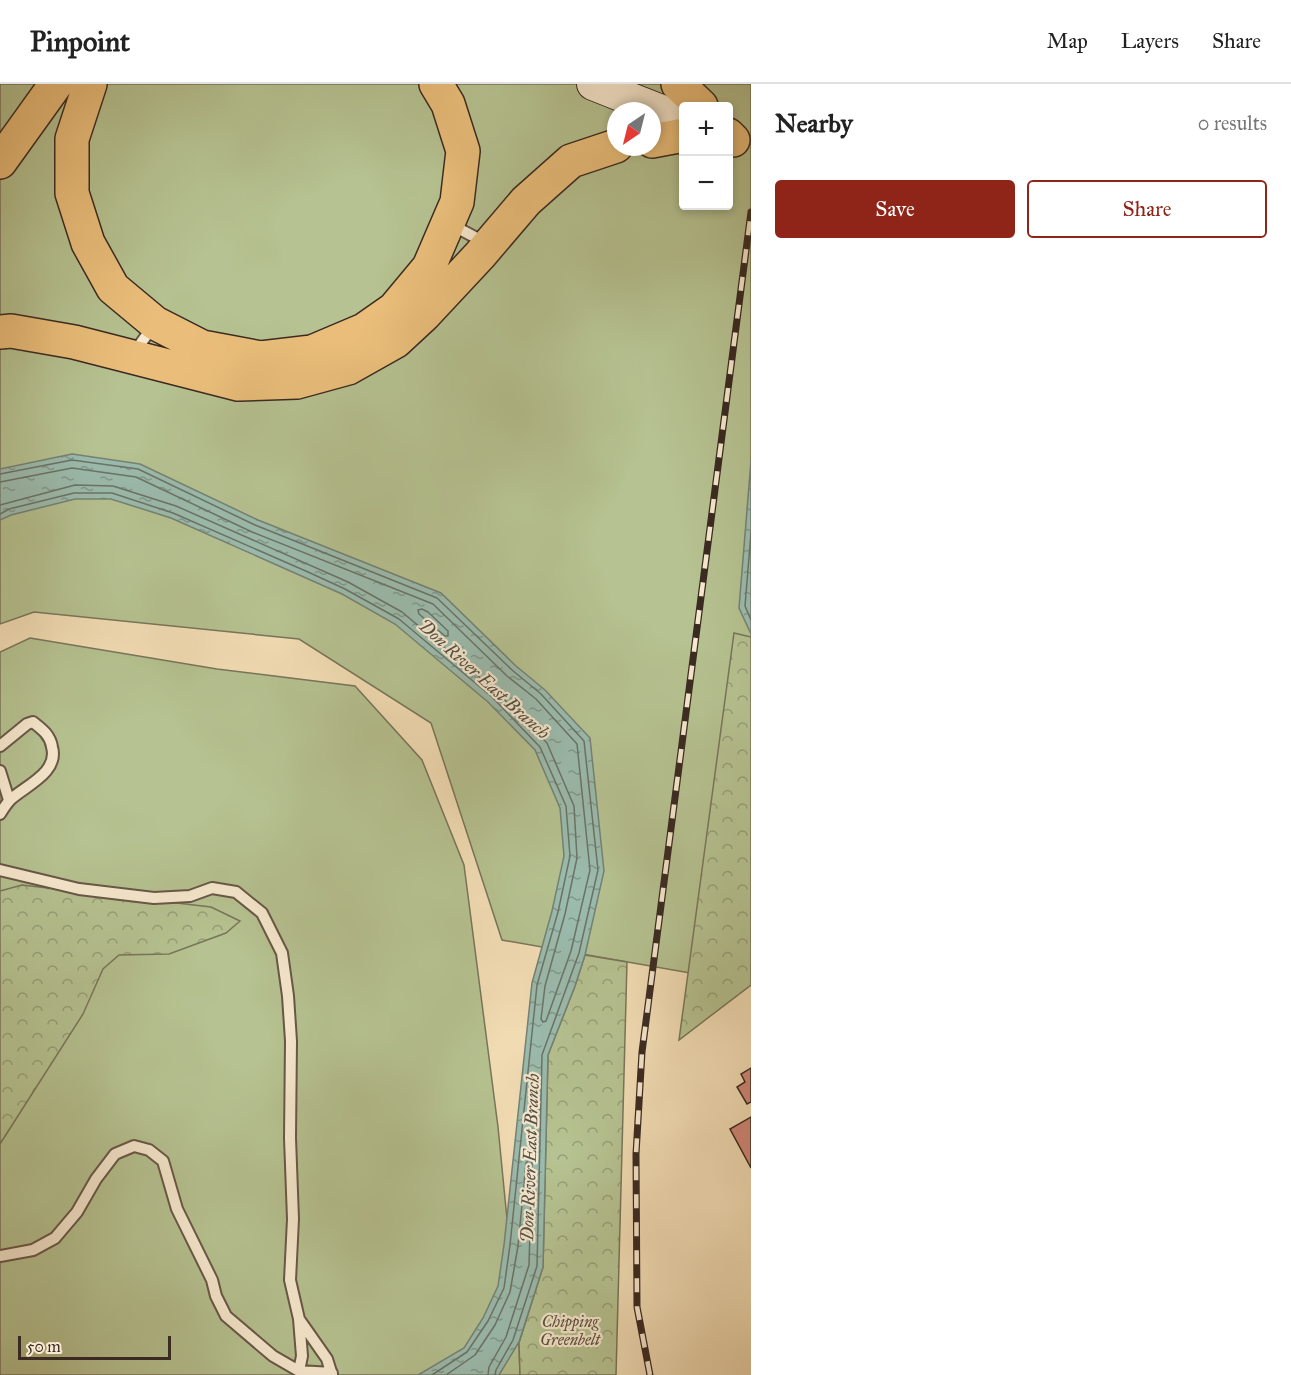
<!DOCTYPE html>
<html lang="en">
<head>
<meta charset="utf-8">
<style>
	:root { --surface:#fff; --page:#f2f2f2; --text:#222; --muted:#767676; --line:#e0e0e0; --accent:#8f2418 }
	body { margin:0; font-family:"IM FELL Great Primer",serif; background:var(--page); color:var(--text) }
	.controls { position:absolute; right:18px; top:18px; display:grid; overflow:hidden; border-radius:6px; box-shadow:0 3px 9px #0003 }
	.controls button { width:54px; height:54px; display:grid; place-items:center; padding:0; border:0; border-bottom:2px solid var(--line); background:var(--surface); color:var(--text); font:30px sans-serif }
	.compass { position:absolute; left:607px; top:18px; width:54px; height:54px; border-radius:50%; background:var(--surface); box-shadow:0 3px 9px #0003; rotate:215deg }
	.scale { position:absolute; left:18px; bottom:15px; width:153px; box-sizing:border-box; padding-left:6px; border:3px solid #3a2a22; border-top:0; font-size:16px; line-height:21px; white-space:nowrap; color:#3a2a22; -webkit-text-stroke:4px #f7e9cf; paint-order:stroke }
	.list { margin:0; padding:0; list-style:none }
	h2 { display:flex; justify-content:space-between; align-items:center; height:78px; margin:0; padding:0 24px; font-size:26px }
	h2 small { font-size:20px; font-weight:400; color:var(--muted) }
	.actions { display:flex; gap:12px; padding:18px 24px }
	.actions a { flex:1; padding:14px 0; border:2px solid var(--accent); border-radius:6px; text-align:center; font-size:21px; color:var(--accent) }
	.actions .main { background:var(--accent); color:#fff }
	.map { position:relative; flex:none; width:751px; height:1291px; overflow:hidden }
	header { display:flex; align-items:center; gap:36px; box-sizing:border-box; height:84px; padding:0 30px; background:var(--surface); border-bottom:2px solid var(--line) }
	header strong { font-size:28px }
	nav { display:flex; gap:33px; margin-inline-start:auto; font-size:21px }
	main { display:flex }
	aside { flex:1; background:var(--surface) }
	.map>svg:first-child { display:block }
	.green { fill:#b6c291; stroke:#78765a; stroke-width:1.5; fill-rule:evenodd }
	.forest { fill:url(#forest-crowns); stroke:#78765a; stroke-width:1.5 }
	.water { fill:url(#water-ripples); stroke:#748276; stroke-width:1.5 }
	.lines { fill:none; stroke-linecap:round; stroke-linejoin:round }
	.shore { stroke:#6a7368; stroke-width:1.5 }
	.building { fill:#d18878; stroke:#3a2a22; stroke-width:1.5 }
	.lane-casing { stroke:#685747; stroke-width:14 }
	.secondary-casing { stroke:#3a2a22; stroke-width:34 }
	.highway-casing { stroke:#3a2a22; stroke-width:36 }
	.lane { stroke:#f7e9cf; stroke-width:10 }
	.secondary { stroke:#f7e9cf; stroke-width:32 }
	.highway { stroke:#eabe7a; stroke-width:33 }
	.rail-casing { stroke:#3a2a22; stroke-width:7 }
	.rail { stroke:#f7e9cf; stroke-width:4.5; stroke-dasharray:14; stroke-linecap:butt }
	.labels { text-anchor:middle; stroke-width:4.5; stroke-linejoin:round; paint-order:stroke }
	.park-label { font-size:16px; font-style:italic; fill:#59503e; stroke:#f7e9cf }
	.water-label { font-size:18px; font-style:italic; fill:#524e45; stroke:#f7e9cf }
</style>
</head>
<body>
<header>
<strong>Pinpoint</strong>
<nav><a>Map</a><a>Layers</a><a>Share</a></nav>
</header>
<main>
<div class="map">
<svg width="751" height="1291" viewBox="0 0 751 1291">
	<defs>
		<pattern id="forest-crowns" width="20" height="18" patternUnits="userSpaceOnUse" patternTransform="scale(1.5)"><rect width="20" height="18" fill="#b6c291"/><path d="M2 6a3 3 0 1 1 6 0M12 15a3 3 0 1 1 6 0" fill="none" stroke="#959e76"/></pattern>
		<pattern id="water-ripples" width="26" height="14" patternUnits="userSpaceOnUse" patternTransform="scale(1.5)"><rect width="26" height="14" fill="#9bbcae"/><path d="M2 4q2-2 4 0t4 0M15 11q2-2 4 0t4 0" fill="none" stroke="#7f998d"/></pattern>
	</defs>
	<rect width="100%" height="100%" fill="#f3ddb5"/>
	<filter id="stains"><feTurbulence type="fractalNoise" baseFrequency=".00333" numOctaves="4"/><feColorMatrix values="0 0 0 0 .2 0 0 0 0 .09 0 0 0 0 .02 0 0 0 .5 -.17"/></filter>
	<radialGradient id="worn" r=".72"><stop offset=".6" stop-color="#630" stop-opacity="0"/><stop offset="1" stop-color="#630" stop-opacity=".3"/></radialGradient>
	<path class="green" d="M0,0h751v895l-4,4 -245,-43 -71,-217 -132,-84 -265,-27 -34,12zM684,22h44v100h-44zM616,27h36v36h-36z
		M30,554l187,31 138,17 67,74 42,105 34,262 21,215 1,33h-520v-723z"/>
	<path class="forest" d="M734,549l17,4v348l-72,55z
		M22,801l189,22 29,14 -14,12 -57,21 -50,1 -16,14 -20,45 -83,130v-253z
		M585,871l42,7 -11,413h-96l-1,-32 24,-76 5,-212 27,-69z"/>
	<path class="water" d="M72,370l68,10 118,56 183,73 75,73 29,24 45,48 14,133 -19,84 -10,31 -27,69 -5,212 -24,75 -20,33h-81l46,-27 19,-30 15,-32 6,-41 28,-262 20,-72 12,-55 -4,-48 -25,-58 -47,-48 -93,-78 -53,-30 -171,-76 -60,-19h-36l-64,16 -11,5v-51z
		M751,377v173l-12,-26z"/>
	<g class="lines">
		<path class="shore" d="M0,390l72,-14 66,9 117,56 182,73 75,72 29,24 43,47 14,129 -19,83 -37,102 -5,211 -24,74 -17,30 -1,5
			M0,398l72,-14 64,9 116,55 181,72 74,72 29,23 41,45 13,126 -19,81 -25,70 -3,1 -2,-3 4,-33 20,-72 12,-56 -3,-52 -27,-63 -50,-51 -95,-80 -54,-30 -172,-76 -63,-20 -38,-1 -75,20
			M0,430l9,-5 65,-16h38l61,20 135,59 37,17 54,30 93,78 48,50 26,59 4,50 -12,56 -21,73 -27,260 -6,43 -16,33 -21,31 -35,23
			M751,449l-6,73 6,14
			M422,525l6,3 20,19v5h-3l-26,-22 -1,-4z
			M446,1291l29,-20 20,-30 15,-33 8,-46 8,-83 3,-3 3,3 -3,102 -23,72 -17,30 -1,8"/>
	</g>
	<path class="building" d="M751,984v34l-4,2 -10,-17 8,-5 -4,-8z
		M751,1033v51l-21,-39z"/>
	<g class="lines">
		<defs>
			<path id="lane" d="M452,141l34,18
				M133,270l21,-29
				M0,662l27,-22 6,-2c9,7 17,13 19,25 7,25 -25,38 -41,52 -4,4 -8,10 -11,15
				M0,687l9,29
				M0,786l79,19 75,9 36,-2 22,-8 24,4 26,21 20,40 6,43 3,45 -1,97 3,81 -3,61 9,39 28,40 5,16
				M0,1172l33,-6 22,-12 22,-26 19,-33 19,-25 19,-8 15,4 14,11 14,48 35,71 4,16 10,20 47,40 26,15 33,2
				M299,1235l3,37 -3,15 2,3"/>
			<path id="secondary" d="M593,0l91,36"/>
			<path id="highway" d="M90,0l-18,55v54l16,50 25,45 42,35 47,24 59,11 51,-6 52,-22 30,-21 35,-42 28,-65 6,-51 -15,-47 -12,-20
				M678,0l23,22
				M728,51l5,5
				M652,57l32,-6
				M0,78l56,-78
				M0,248l11,-1 63,11 164,42 59,-2 51,-14 48,-27 28,-26 56,-60 46,-54 45,-40 45,-15"/>
		</defs>
		<use href="#lane" class="lane-casing"/>
		<use href="#secondary" class="secondary-casing"/>
		<use href="#highway" class="highway-casing"/>
		<use href="#lane" class="lane"/>
		<use href="#secondary" class="secondary"/>
		<use href="#highway" class="highway"/>
		<defs>
			<path id="rail" d="M650,1291l-13,-68 -1,-153 6,-102 109,-840"/>
		</defs>
		<use href="#rail" class="rail-casing"/>
		<use href="#rail" class="rail"/>
	</g>
	<g class="labels">
		<g class="park-label">
			<text x="570" y="1243">Chipping<tspan x="570" dy="18">Greenbelt</tspan></text>
		</g>
		<g class="water-label">
			<text transform="translate(484 595) rotate(42)" y="6">Don River East Branch</text>
			<text transform="translate(530 1074) rotate(-88)" y="6">Don River East Branch</text>
		</g>
	</g>
	<rect width="100%" height="100%" filter="url(#stains)"/>
	<rect width="100%" height="100%" fill="url(#worn)"/>
</svg>
<div class="controls">
<button>+</button>
<button>−</button>
</div>
<svg class="compass" viewBox="-18 -18 36 36"><path d="M0-13l5 13h-10z" fill="#e53935"/><path d="M0 13l5-13h-10z" fill="#767676"/></svg>
<div class="scale">50 m</div>
</div>
<aside>
<h2>Nearby<small>0 results</small></h2>
<ul class="list">
</ul>
<div class="actions"><a class="main">Save</a><a>Share</a></div>
</aside>
</main>
</body>
</html>
